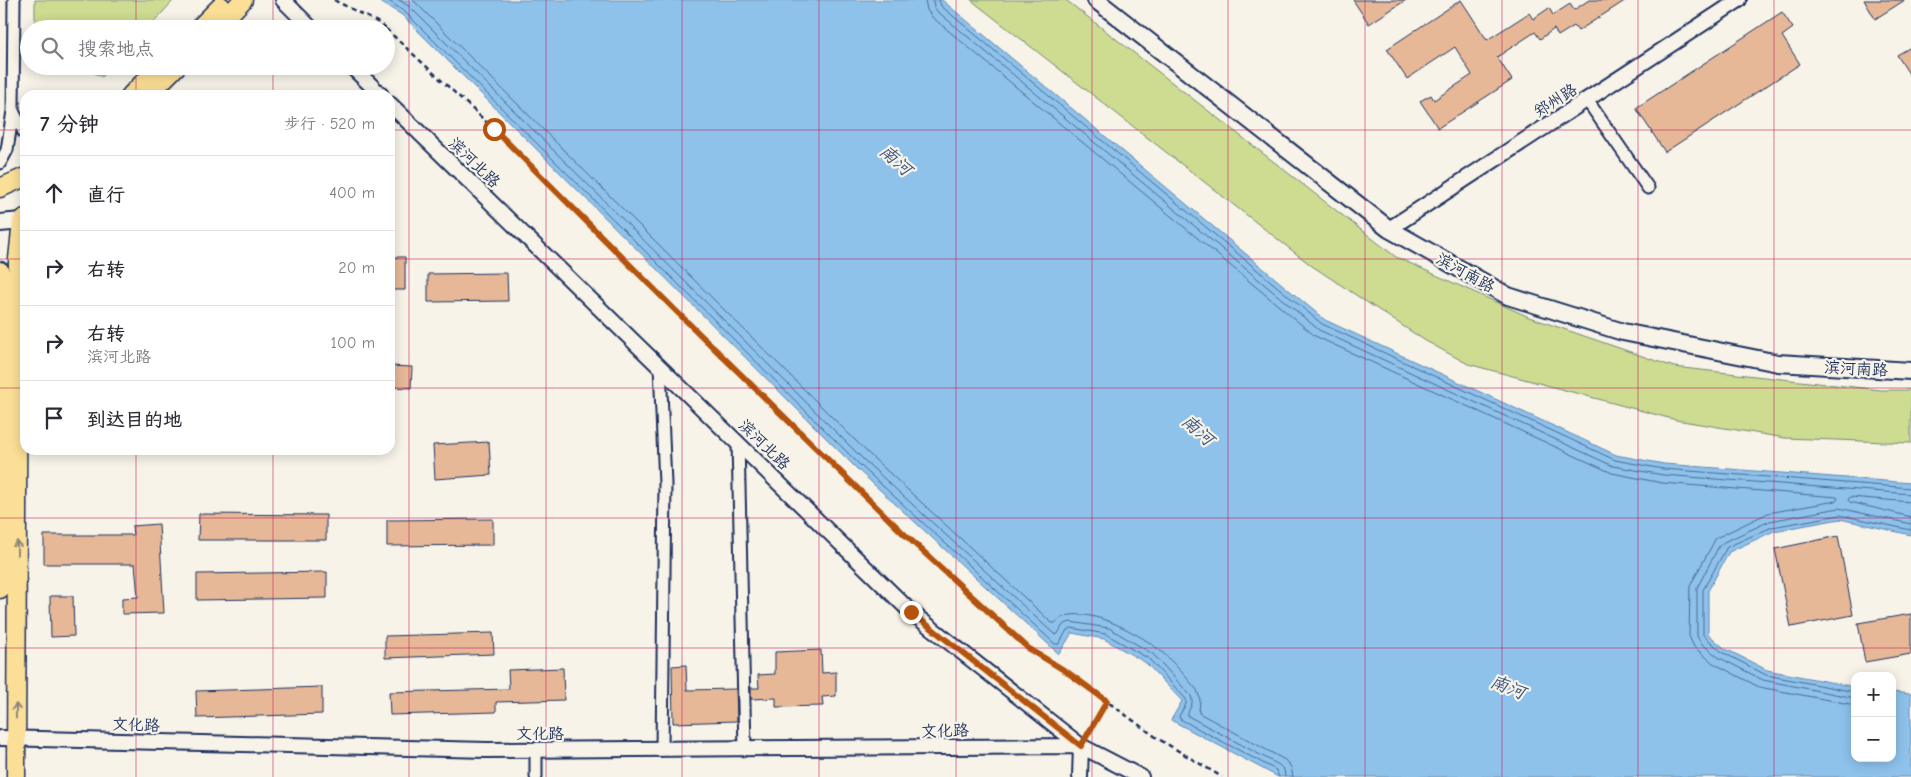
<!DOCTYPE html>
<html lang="zh">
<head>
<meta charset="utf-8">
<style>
	:root { --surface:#fff; --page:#f2f2f3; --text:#2b2b33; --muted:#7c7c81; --line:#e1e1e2 }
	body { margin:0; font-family:"Comic Neue","LXGW WenKai TC",sans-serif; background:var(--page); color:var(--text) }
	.controls { position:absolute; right:15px; bottom:15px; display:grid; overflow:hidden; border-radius:10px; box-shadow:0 2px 12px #0003 }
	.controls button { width:45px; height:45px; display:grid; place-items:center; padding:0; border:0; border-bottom:1px solid var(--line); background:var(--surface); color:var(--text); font:25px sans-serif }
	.stop { position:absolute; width:15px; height:15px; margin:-11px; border:4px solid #b45309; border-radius:50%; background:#fff }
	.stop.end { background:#b45309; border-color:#fff; box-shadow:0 1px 5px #0008 }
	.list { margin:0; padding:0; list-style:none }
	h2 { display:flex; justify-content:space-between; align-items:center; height:65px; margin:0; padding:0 20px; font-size:21px }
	h2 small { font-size:16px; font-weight:400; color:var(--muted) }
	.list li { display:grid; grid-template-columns:32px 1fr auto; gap:15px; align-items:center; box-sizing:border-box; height:75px; padding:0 20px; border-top:1px solid var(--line) }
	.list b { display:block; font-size:19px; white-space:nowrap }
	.list p { margin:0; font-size:16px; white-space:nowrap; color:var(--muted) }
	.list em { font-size:16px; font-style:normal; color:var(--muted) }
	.icon { flex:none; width:28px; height:28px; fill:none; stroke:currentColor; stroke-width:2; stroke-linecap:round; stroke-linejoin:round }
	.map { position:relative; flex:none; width:1911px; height:777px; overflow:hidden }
	.search { position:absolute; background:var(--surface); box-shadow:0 2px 12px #0003; left:20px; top:20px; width:375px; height:55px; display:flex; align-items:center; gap:12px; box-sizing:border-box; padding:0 18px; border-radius:28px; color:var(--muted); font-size:19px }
	.panel { position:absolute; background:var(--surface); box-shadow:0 2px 12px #0003; left:20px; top:90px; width:375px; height:365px; border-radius:15px }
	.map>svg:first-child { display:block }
	.green { fill:#cddc90; stroke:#748677 }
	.water { fill:#8ec2eb; stroke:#6087b3 }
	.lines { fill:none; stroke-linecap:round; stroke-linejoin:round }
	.shore { stroke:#496a96; stroke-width:1 }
	.building { fill:#e6b897; stroke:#1b2f5e }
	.minor-casing { stroke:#1b2f5e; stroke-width:15 }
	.tertiary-casing { stroke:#1b2f5e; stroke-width:18 }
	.secondary-casing { stroke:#1b2f5e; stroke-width:20 }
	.primary-casing { stroke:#1b2f5e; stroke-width:21 }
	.path { stroke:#1b2f5e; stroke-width:2.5; stroke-dasharray:5 4; stroke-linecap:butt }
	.minor { stroke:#f7f3e8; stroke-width:11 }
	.tertiary { stroke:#f7f3e8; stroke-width:14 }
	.secondary { stroke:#f7f3e8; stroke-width:16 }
	.primary { stroke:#fbdf96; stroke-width:18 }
	.oneway { stroke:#8b877a }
	.route { stroke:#b45309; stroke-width:6 }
	.grid { fill:none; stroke:#c2185b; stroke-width:1; stroke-opacity:0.55 }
	.labels { text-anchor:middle; stroke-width:4.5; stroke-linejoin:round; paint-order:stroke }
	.street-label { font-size:16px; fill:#1b2f5e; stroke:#f7f3e8 }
	.water-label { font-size:18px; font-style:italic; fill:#385481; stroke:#f7f3e8 }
</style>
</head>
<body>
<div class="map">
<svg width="1911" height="777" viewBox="0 0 1911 777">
	<rect width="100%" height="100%" fill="#f7f3e8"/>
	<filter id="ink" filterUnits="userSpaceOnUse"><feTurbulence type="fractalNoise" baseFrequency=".02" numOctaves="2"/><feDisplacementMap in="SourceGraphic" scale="10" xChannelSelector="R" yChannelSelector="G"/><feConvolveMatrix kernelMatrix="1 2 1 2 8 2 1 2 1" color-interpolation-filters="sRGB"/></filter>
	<g filter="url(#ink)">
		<path class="green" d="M35,0h139l-27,29h-112z
			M971,0h95l330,257 133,60 145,50 207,23h30v53l-126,-5 -109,-18 -208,-56 -44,-24 -112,-74z
			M81,66h31l-10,11z"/>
		<path class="water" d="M377,0h565l383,320 291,135 48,9 247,19v52l-71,-16 -66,12 -45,21 -21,39v43l16,14 43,22 88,17v71h37v-66l19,2v83h-633l-107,-57 11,-19 -36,-38 -42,-24 -32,-6 -13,21 -202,-185 -455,-454z"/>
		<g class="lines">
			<path class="shore" d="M387,0l18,12 455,453 195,179h4l8,-14 4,-2 35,6 43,25 37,40v5l-7,12 1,3 96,51 3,7
				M399,0l11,7 455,454 189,173 3,1 6,-10 7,-3 39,6 44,26 38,42c4,9 -4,13 -3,20l91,49 5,5 1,7
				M413,0l457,455 182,168h3c22,-24 81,9 102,25 13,10 29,29 40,42l3,9 -1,14 86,47 6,7 2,10
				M925,0l2,10 5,7 383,319 297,137 50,10 175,14 1,2 -2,2 -68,12 -52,25 -26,48 -1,50 5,11 19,16 46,24 96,18
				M933,0l1,7 3,4 382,319 294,136 50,9 248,19
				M939,0l2,6 381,318 293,136 48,9 248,19
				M1911,502l-61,-5 -2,3 2,2 61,15
				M1855,692l-89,-17 -44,-23 -19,-17v-45l24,-43 45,-20 68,-12 71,15
				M1855,698l-92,-18 -45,-23 -17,-14 -4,-7v-48l22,-42 5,-4 46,-21 69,-13 72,16"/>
		</g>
		<path class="building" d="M1353,0h53l-37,24z
			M1461,0l26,40 42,-27 4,6 16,-11 4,7 17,-11 4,6 15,-10h37l-48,31 -4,-5 -16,10 -4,-7 -14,10 -5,-7 -38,25 15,23 -74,48 -18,-27 11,-6 3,5 38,-25 -17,-28 -48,32 -20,-30z
			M1864,0h41l-30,19z
			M1782,12l11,16 -11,8 18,28 -135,88 -29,-44z
			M1911,47v30l-14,-22z
			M390,257h15v33h-15z
			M507,273l1,28 -80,1v-28z
			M390,366l22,1 -1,21 -21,-1z
			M489,442l2,33 -56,4 -2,-34z
			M199,514l127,1v25h-128z
			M493,519v26l-106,1v-26z
			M159,524l5,89 -42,1v-16l16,-1 -3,-33h-91v-29h89l-1,-9z
			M1838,536l15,79 -62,12 -16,-78z
			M327,572v26l-130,2v-26z
			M50,596h23l1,40 -23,1z
			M1911,614v40l-46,8 -7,-39z
			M493,633l1,21 -109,4v-22z
			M821,650l1,23 14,-1v24l-14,1 1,9 -47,1v-9l-25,1v-11h8l-1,-13 17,-1v-22z
			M686,665l1,25 49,-1 1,32 -64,2 -1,-57z
			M563,668l1,32 -68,2v10l-106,3 -1,-23 120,-3 -1,-19z
			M322,687v27l-125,4 -1,-27z"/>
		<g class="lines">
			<defs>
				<path id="minor" d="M1587,100l61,88
					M13,111l1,-111
					M0,163l7,-13 6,-39 12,23
					M660,366l5,118 -3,266
					M738,442l7,307
					M536,750v27"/>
				<path id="tertiary" d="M283,0l29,29
					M351,66l30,29
					M390,104l521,508 170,134 60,31
					M1389,229l350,-229
					M0,738l487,12 594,-4 -1,31"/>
				<path id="secondary" d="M1096,0l293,229 119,67 115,36 155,31 133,8
					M0,223l22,-2"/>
				<path id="primary" d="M198,29l23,-23
					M215,29l28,-29
					M154,89l23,-23
					M131,95l29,-29
					M0,188l25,-11
					M0,271v318
					M16,777l2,-518 4,-38 3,-3"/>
			</defs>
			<use href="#minor" class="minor-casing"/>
			<use href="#tertiary" class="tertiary-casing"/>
			<use href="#secondary" class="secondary-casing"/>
			<use href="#primary" class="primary-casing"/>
			<path class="path" d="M334,0l45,23 7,6
				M386,29l108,100 180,180 228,223 126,116 39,24 90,66 65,39
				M1088,734l19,-33"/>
			<use href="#minor" class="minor"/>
			<use href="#tertiary" class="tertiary"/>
			<use href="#secondary" class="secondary"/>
			<use href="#primary" class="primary"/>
		</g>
		<defs><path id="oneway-shaft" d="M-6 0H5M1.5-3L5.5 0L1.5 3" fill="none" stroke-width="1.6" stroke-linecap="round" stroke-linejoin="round" transform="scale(1.25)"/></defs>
		<g class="oneway">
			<use href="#oneway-shaft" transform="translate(17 548) rotate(-90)"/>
			<use href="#oneway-shaft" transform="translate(16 711) rotate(-90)"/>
		</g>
	</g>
	<g class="lines" filter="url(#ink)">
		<path class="route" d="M494,129l180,180 228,223 126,116 39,24 40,29 -26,45 -170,-134"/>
	</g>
	<path class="grid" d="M136,0v29M273,0v29M409,0v777M546,0v777M682,0v777M819,0v777M956,0v777M1092,0v777M1228,0v777M1365,0v777M1502,0v777M1638,0v777M1774,0v777M136,66v29M273,66v29M0,130h25M390,130h1521M0,259h25M390,259h1521M0,388h25M390,388h1521M136,450v327M273,450v327M0,518h1911M0,648h1911"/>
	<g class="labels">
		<g class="street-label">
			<text transform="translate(1555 100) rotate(-33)" y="6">郑州路</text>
			<text transform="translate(475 162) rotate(44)" y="6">滨河北路</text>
			<text transform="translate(1466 272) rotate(29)" y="6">滨河南路</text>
			<text transform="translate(1856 368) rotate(3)" y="6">滨河南路</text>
			<text transform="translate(765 444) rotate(44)" y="6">滨河北路</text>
			<text transform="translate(136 724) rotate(2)" y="6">文化路</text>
			<text transform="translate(945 730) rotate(-1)" y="6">文化路</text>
			<text x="540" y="739">文化路</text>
		</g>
		<g class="water-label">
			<text transform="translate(896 160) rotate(42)" y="6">南河</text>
			<text transform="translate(1198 430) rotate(42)" y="6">南河</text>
			<text transform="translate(1508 687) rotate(22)" y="6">南河</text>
		</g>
	</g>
</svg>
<div class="controls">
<button>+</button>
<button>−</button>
</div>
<div class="stop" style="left:494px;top:129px"></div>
<div class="stop end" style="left:911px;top:612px"></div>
<div class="search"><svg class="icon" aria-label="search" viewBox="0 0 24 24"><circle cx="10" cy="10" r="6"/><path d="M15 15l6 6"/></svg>搜索地点</div>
<section class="panel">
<h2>7 分钟<small>步行 · 520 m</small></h2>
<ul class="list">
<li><svg class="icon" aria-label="ahead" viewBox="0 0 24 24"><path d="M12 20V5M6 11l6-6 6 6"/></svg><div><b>直行</b></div><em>400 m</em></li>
<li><svg class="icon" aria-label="right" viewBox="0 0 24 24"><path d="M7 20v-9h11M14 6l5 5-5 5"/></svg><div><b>右转</b></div><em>20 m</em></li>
<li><svg class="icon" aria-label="right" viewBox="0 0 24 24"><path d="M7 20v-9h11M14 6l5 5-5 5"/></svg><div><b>右转</b><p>滨河北路</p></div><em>100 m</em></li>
<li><svg class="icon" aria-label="arrive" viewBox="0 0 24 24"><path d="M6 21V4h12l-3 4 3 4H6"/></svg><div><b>到达目的地</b></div></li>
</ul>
</section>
</div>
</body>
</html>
